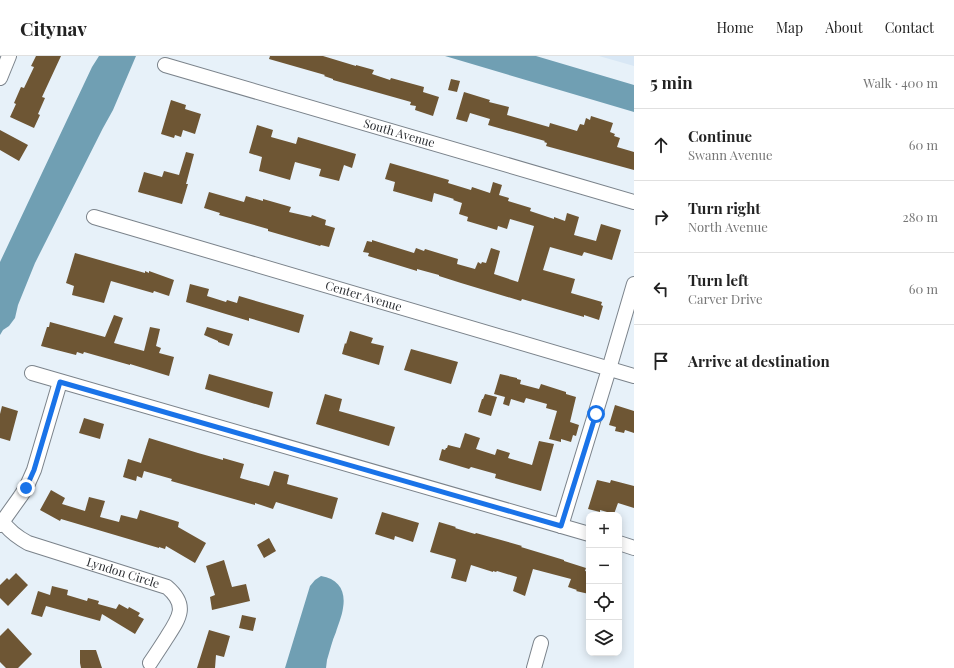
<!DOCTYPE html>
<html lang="en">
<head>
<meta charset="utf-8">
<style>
	:root { --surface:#fff; --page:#f2f2f2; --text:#222; --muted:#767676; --line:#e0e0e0 }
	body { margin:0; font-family:"Playfair Display",serif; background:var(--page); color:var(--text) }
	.controls { position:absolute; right:12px; bottom:12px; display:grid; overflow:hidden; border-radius:8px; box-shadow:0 2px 10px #0003 }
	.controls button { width:36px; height:36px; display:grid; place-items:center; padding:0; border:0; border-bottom:1px solid var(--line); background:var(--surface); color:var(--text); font:20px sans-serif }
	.stop { position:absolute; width:12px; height:12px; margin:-9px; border:3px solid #1a73e8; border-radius:50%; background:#fff }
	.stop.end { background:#1a73e8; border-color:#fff; box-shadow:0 1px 4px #0008 }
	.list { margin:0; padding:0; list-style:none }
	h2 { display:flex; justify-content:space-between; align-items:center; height:52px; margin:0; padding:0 16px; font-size:17px }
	h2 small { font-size:13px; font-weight:400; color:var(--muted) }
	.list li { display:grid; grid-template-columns:26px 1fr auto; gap:12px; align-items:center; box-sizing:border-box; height:72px; padding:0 16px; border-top:1px solid var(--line) }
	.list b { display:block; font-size:15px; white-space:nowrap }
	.list p { margin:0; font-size:13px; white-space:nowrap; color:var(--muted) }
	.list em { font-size:13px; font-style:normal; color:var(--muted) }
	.icon { flex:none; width:22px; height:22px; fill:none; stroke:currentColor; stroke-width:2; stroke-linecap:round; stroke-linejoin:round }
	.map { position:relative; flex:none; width:634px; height:612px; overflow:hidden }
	header { display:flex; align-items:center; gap:24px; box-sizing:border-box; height:56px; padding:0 20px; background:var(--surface); border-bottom:1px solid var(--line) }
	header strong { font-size:19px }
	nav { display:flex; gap:22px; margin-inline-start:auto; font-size:14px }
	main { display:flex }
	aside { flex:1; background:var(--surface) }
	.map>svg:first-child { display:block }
	.built { fill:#d8e7f5 }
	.water { fill:#709fb3 }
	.building { fill:#6e5634 }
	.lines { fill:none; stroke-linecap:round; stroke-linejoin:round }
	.minor-casing { stroke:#7b838b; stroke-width:16 }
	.minor { stroke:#fff; stroke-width:14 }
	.route { stroke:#1a73e8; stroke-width:5 }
	.labels { text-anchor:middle; stroke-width:4; stroke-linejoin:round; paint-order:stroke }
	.street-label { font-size:12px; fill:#292c30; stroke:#fff }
</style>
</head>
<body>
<header>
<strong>Citynav</strong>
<nav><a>Home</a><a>Map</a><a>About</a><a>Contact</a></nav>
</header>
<main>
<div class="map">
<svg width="634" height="612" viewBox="0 0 634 612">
	<rect width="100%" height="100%" fill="#e7f1f9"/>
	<path class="built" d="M599,0h35v10z"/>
	<path class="water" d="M99,0h37l-23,54 -10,18 -68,135 -17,42 -3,13 -6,8 -6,4 -3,5v-73l92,-195z
		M445,0h91l98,29v27z
		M321,520c18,3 25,15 22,32 -1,8 -5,17 -7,24 -4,9 -6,18 -9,28l-1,8h-41l25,-82 5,-6z"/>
	<path class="building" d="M36,0h25l-19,41 3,1 -7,16 2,1 -6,13 -24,-11 6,-13 -2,-1 7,-16 3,1 10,-21 -3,-1z
		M270,0h53l33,10v-1l18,5 -2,4 18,6 1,-2 33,9 -1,5 16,5 -6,19 -18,-6 1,-4 -6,-1 1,-3 -78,-22v-1l-9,-3 1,-1 -56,-16z
		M451,23l9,2 -3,11 -9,-2z
		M464,36l26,8 -1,2 20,5 -2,8 42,12 1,-4 27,8 3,-7 4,1 2,-7 4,2 1,-4 22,7 -3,9 5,2 -1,2 6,2 -3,9 17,5v18l-88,-24 1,-3 -3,-1 1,-1 -57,-16 2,-6 -20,-6 -3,9 -11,-3z
		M171,44l15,5 -1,4 16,5 -6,20 -12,-4 -2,7 -6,-2 -1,3 -13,-4z
		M257,69l16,5 -2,7 25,7 2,-7 58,17 -4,14 -8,-3 -5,16 -20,-5 2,-7 -26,-7 -5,18 -31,-9 3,-14 -13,-4z
		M0,74l28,15 -9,16 -19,-11z
		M186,96l8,2 -8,30h2l-6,20 -44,-12 6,-20 18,5 2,-6 15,4z
		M390,107l59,17 -1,3 23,7 1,-3 18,6 3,-11 9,3 -3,10 10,3 -1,3 23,7 -1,3 24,8v-2l11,4 2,-8 12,4 -5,18 22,6 5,-17 20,6 -9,30 -28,-8 -2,4 -32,-9 -7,23 32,9 -4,14 31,9 -1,3 2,1 -4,14 -15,-5v2l-62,-18 -1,2 -60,-18 -22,-7v-1l-22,-6v2l-49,-15 1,-3 -6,-1 4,-11 5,1v-2l42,13 2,-5 8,3 1,-2 33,10 -1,5 18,5 3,-7 3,2 1,-2 4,1 5,-15 9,3 -6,23 24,8 16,-56 -24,-7 -3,10 -9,-3 -1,4 -30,-9 1,-4 -9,-3 3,-11 -9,-3 1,-1 -20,-6 -2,9 -39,-11 2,-9 -10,-3z
		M209,136l35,10 2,-6 17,5v-2l28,8 -2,5 22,5 1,-2 14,5 -1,5 10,3 -6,19 -8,-2 -1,1 -52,-15v-2l-49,-14 1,-2 -16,-5z
		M75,197l70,20v-2l4,2v-2l25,9 -5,16 -15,-5 -1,2 -42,-12 -7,22 -32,-8 2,-9 -8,-3z
		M190,228l19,5 -2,7 19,6 1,-2 10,3 2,-7 65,19 -5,18 -50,-15v3l-63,-19z
		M114,259l9,3 -9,25 30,8 6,-24 10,2 -4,17 5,2 -2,5 15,4 -5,19 -39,-12v1l-46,-13 -1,2 -6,-2 -1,3 -35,-9 6,-19h2l1,-5 55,15z
		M207,271l26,7 -4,12 -11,-4v-1l-14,-6z
		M350,275l23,7 -2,5 13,3 -5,19 -37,-11 3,-11 1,1z
		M411,293l47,13 -7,22 -47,-14z
		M209,318l64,18 -4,16 -64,-19z
		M500,318l17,4v1l4,1 -1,4 19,5 2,-5 25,8v2l10,3 -6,25 9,3 -3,11 -3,-1 -2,7 -10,-3v3l-12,-3 8,-28 -11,-3 1,-4 -21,-6 -2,5 -13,-4 -2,7 -6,-2 2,-7 -11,-3z
		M325,338l17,5 -3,12 56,16 -6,19 -73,-22z
		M485,338l12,3 -6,19 -13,-4 4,-13h1z
		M615,349l19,6v22l-9,-3 -1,3 -9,-2 1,-4 -7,-2z
		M2,350l16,5 -8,30 -10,-3v-24z
		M84,362l20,6 -4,15 -21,-6z
		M465,377l15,5 -4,11 19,6 2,-6 13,4 -2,5 24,7 7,-24 15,3 -13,47 -46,-13 1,-4 -25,-7 -2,2 -30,-9 3,-11 3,1 1,-2h1l1,-3 12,3z
		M149,382l49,15 25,7v-2l21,6 -4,14 29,8 5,-15 15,4 -2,9 51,14 -6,21 -56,-17 -3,7 -18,-6v2l-84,-24 1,-2 -28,-8 -2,7 -5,-2 -1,5 -13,-4 5,-18 13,4z
		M597,424l13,3 1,-3 23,6v22l-16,-5 -4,11 -14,-4v2l-12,-3z
		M51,434l14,8 -3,6 23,7 4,-14 16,4 -5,16 19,5 2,-7 16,4 3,-9 39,12 -1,5 28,16 -11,20 -29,-17 -1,3 -6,-2v1l-98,-29 -1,2 -20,-11z
		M382,456l37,11 -6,19 -18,-6 -1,4 -19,-6z
		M439,466l17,5 -1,1 20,6 1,-1 46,13 -1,1 43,13v1l22,7 -1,3 4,1v22l-13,-3 1,-1 -9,-3 3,-8 -38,-10 -8,27 -12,-5 4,-14 -20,-6 -1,1 -3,-1v1l-22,-7 -5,17 -15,-4 5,-18 -1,-1 -25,-7z
		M269,482l7,13 -12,7 -7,-13z
		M224,504l8,27 14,-3 4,17 -38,9 -2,-13 5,-2 -9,-29z
		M16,517l12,12 -20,21 -8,-8v-13l7,-7 2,2z
		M52,530l16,4 -1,5 20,6 1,-3 11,3 -1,3 18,5 3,-5 9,5 1,-2 11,6 -2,3 6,3 -9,15 -33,-20 -2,7 -54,-15 -4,11 -11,-3 7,-23 12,4z
		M242,559l14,3 -3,13 -14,-3z
		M8,572l24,26 -14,14h-12l-6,-6v-26z
		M209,574l21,6 -6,21 -8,-2 -1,13h-18z
		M80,594h16l6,18h-21l-1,-5z"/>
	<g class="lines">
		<defs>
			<g id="minor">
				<path id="s1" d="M165,9l469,137"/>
				<path d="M0,22l9,-22"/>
				<path id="s2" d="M94,161l540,159"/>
				<path d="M32,317l557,161"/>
				<path id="s3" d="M2,465c7,10 15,16 26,22l139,44c21,18 13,30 0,50 -5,8 -11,17 -17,26"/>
				<path d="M0,469l20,-28 6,-9 8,-18 26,-88"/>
				<path d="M561,470l48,-157 25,-85"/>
				<path d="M619,487l15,5"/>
				<path d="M534,612l7,-25"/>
			</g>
		</defs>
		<use href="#minor" class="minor-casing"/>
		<use href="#minor" class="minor"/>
	</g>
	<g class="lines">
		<path class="route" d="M26,432l8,-18 26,-88 501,144 35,-112"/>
	</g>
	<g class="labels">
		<g class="street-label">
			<text dy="4" stroke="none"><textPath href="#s1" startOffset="244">South Avenue</textPath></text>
			<text dy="4" stroke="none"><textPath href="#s2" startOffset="281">Center Avenue</textPath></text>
			<text dy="4" stroke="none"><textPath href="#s3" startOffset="134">Lyndon Circle</textPath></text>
		</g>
	</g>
</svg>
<div class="controls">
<button>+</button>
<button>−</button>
<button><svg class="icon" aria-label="locate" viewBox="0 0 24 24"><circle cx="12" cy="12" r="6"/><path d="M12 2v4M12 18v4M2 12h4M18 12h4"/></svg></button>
<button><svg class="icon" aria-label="layers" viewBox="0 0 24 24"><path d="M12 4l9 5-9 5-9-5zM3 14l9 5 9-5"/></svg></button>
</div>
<div class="stop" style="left:596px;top:358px"></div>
<div class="stop end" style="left:26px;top:432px"></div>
</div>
<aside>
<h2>5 min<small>Walk · 400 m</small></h2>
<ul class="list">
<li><svg class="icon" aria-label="ahead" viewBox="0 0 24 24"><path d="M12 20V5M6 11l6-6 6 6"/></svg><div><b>Continue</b><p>Swann Avenue</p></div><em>60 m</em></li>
<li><svg class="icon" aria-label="right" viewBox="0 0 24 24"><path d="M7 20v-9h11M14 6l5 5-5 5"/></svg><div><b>Turn right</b><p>North Avenue</p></div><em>280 m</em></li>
<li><svg class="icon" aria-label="left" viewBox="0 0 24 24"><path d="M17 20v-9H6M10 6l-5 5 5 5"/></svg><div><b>Turn left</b><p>Carver Drive</p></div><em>60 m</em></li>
<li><svg class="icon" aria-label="arrive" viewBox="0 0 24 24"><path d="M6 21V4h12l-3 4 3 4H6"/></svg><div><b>Arrive at destination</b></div></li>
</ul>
</aside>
</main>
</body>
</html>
